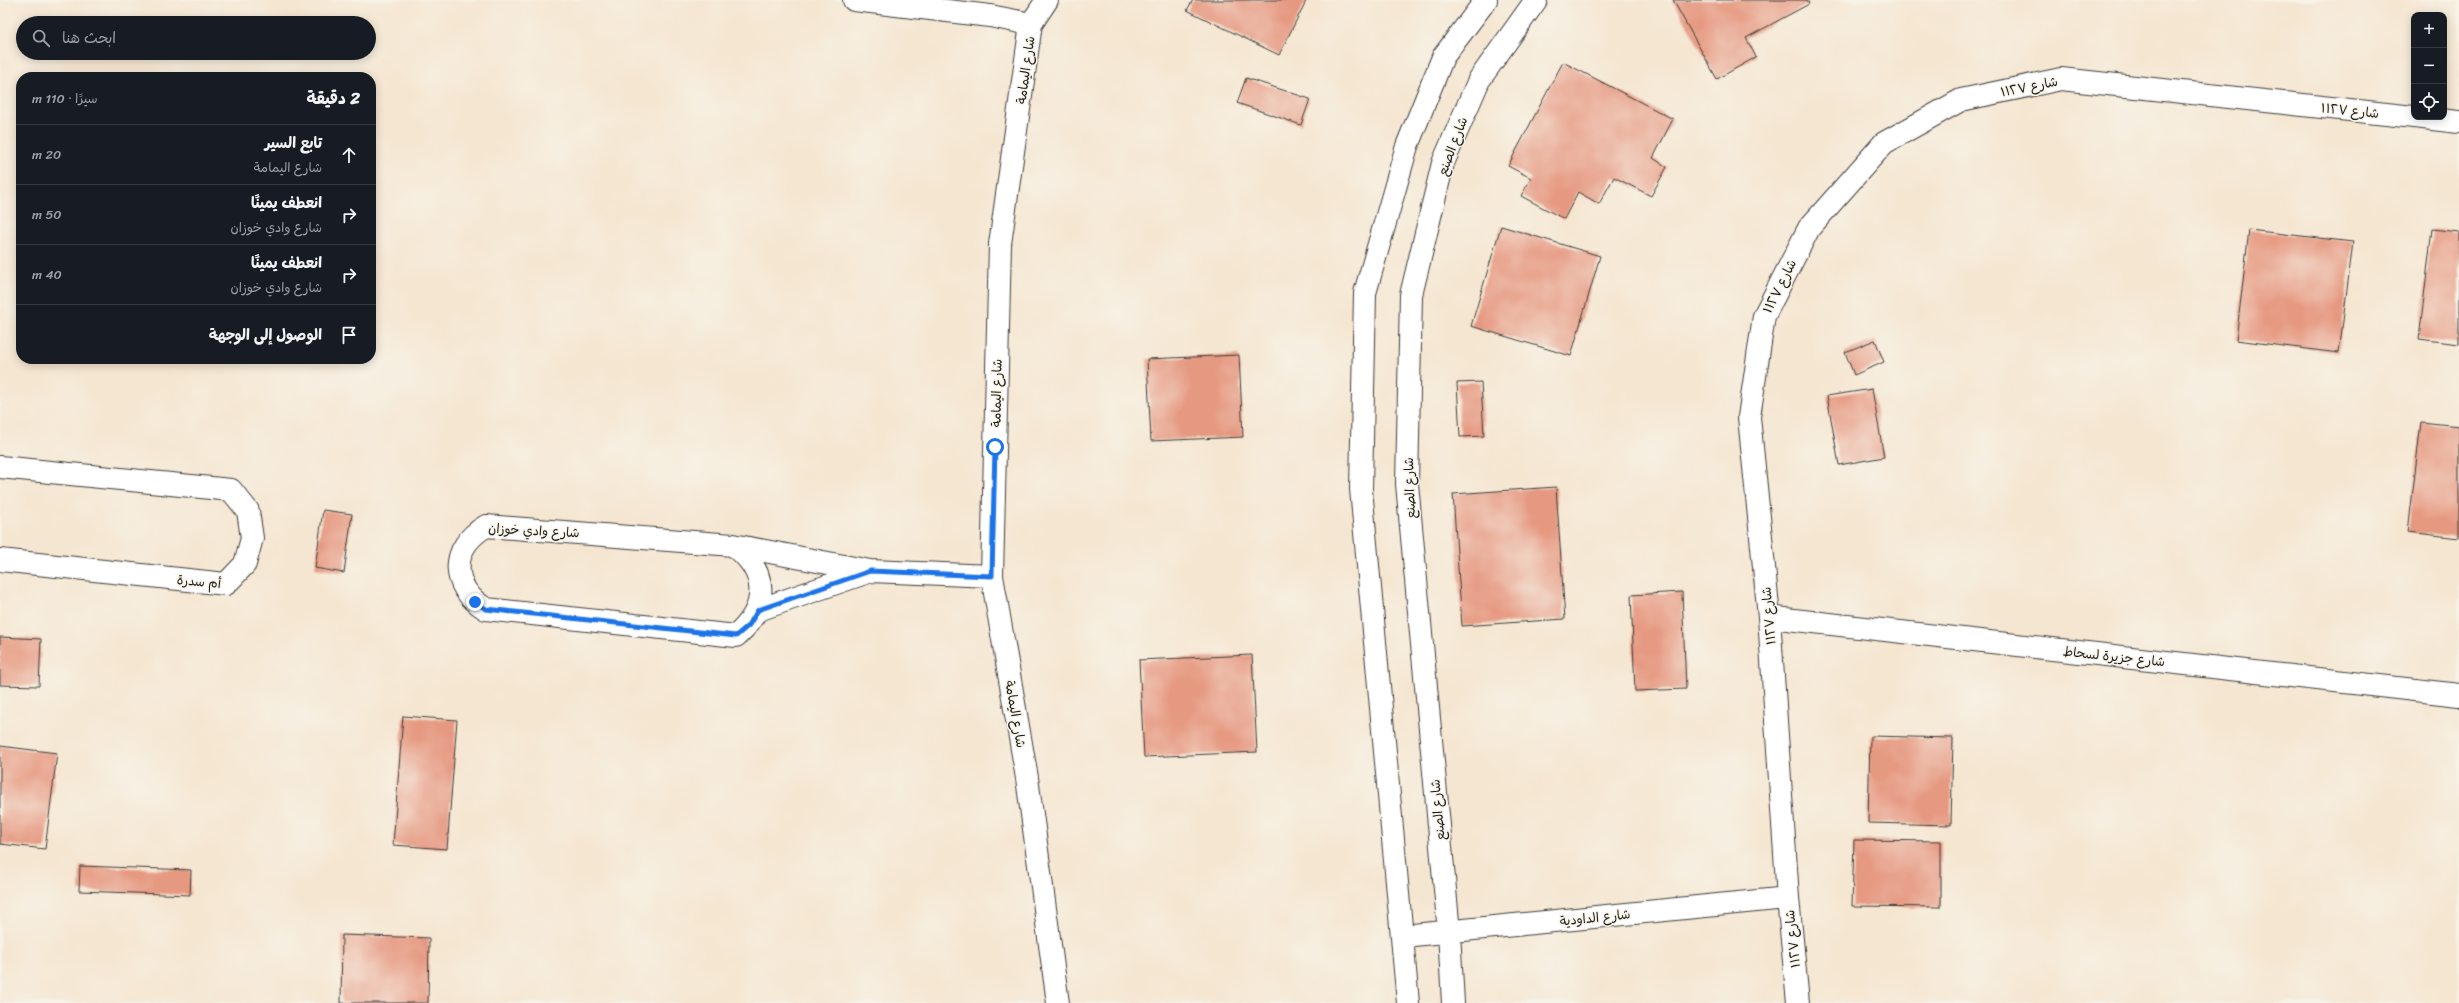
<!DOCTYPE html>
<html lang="ar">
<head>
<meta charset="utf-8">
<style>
	:root { --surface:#171b24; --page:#242831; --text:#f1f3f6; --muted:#9ea1a6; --line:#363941 }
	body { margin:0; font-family:Sriracha,"Playpen Sans Arabic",sans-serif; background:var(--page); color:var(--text); direction:rtl }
	.controls { position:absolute; right:12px; top:12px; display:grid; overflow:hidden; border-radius:8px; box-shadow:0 2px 10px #0003 }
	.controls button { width:36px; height:36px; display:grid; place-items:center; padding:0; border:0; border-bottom:1px solid var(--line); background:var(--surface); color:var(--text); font:20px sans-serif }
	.stop { position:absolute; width:12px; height:12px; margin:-9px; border:3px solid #1a73e8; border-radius:50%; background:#fff }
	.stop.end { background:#1a73e8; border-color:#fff; box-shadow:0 1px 4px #0008 }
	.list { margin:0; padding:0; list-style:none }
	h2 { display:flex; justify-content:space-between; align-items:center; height:52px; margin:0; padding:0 16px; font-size:17px }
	h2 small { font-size:13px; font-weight:400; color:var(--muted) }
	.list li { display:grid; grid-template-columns:26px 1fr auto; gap:12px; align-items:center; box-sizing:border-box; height:60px; padding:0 16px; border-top:1px solid var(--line) }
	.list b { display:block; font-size:15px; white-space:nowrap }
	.list p { margin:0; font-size:13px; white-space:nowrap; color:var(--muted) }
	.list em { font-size:13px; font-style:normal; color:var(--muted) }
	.icon { flex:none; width:22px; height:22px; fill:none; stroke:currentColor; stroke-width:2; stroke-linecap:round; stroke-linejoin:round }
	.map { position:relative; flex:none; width:2459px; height:1003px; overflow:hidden; direction:ltr }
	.search { position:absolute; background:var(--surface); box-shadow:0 2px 10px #0003; left:16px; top:16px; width:360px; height:44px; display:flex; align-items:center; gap:10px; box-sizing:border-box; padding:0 14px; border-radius:22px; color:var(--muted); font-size:15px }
	.panel { position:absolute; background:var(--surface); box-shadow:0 2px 10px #0003; left:16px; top:72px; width:360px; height:292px; border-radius:16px; direction:rtl }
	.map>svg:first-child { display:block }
	.building { fill:#e69981 }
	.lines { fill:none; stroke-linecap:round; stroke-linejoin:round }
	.minor-casing { stroke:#3d3a37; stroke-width:24 }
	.minor { stroke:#fff; stroke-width:22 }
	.route { stroke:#1a73e8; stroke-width:5 }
	.labels { text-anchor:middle; stroke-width:3; stroke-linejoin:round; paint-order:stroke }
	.street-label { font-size:13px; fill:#1c1c1c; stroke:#f7f3e8 }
</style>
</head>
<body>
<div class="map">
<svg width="2459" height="1003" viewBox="0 0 2459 1003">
	<rect width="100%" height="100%" fill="#f7f3e8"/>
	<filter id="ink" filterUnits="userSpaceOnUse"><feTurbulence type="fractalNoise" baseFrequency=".025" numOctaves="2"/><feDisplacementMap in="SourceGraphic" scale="8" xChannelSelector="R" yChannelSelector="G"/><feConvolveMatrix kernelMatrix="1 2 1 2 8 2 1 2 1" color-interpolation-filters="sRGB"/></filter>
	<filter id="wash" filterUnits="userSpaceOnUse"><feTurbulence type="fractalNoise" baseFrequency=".012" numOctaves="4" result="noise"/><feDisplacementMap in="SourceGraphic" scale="16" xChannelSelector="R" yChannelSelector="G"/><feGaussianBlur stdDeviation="0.9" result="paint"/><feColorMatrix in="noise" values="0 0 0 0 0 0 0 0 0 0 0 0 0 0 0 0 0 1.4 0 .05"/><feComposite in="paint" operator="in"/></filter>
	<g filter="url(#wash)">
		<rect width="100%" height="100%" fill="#f5e6d1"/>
		<g id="blocks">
			<path class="building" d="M1193,0h110l3,1 -27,54 -92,-45z
				M1673,0h134l2,4 -63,34 10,19 -39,22z
				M1563,62l110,57 -20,39 14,9 -16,29 -37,-19 -15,27 -21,-12 -14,27 -43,-23 10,-18 -23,-12z
				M1246,78l64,21 -9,26 -64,-22z
				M1501,226l99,30 -29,100 -100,-30z
				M2432,229l27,3v112l-40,-5z
				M2249,230l104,12 -14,111 -103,-13z
				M1875,340l9,22 -30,13 -9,-23z
				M1239,355l4,82 -92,4 -4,-82z
				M1481,382l3,54 -24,1 -3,-54z
				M1872,389l12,68 -45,8 -12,-69z
				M2421,422l38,4v112l-51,-6z
				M1556,487l9,132 -103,7 -9,-132z
				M323,510l29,4 -8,59 -29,-5z
				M1682,592l4,97 -51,2 -4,-96z
				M0,637l41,2 -2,47 -39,-1z
				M1252,655l5,97 -113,5 -5,-97z
				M403,716l54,4 -10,129 -54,-4z
				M1870,736l83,2 -2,87 -83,-2z
				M0,746l57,7 -12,96 -45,-5z
				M1854,840l87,1v66l-89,-1z
				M80,866l111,4 -1,25 -111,-4z
				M342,935l87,3 -1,65h-87z"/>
		</g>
	</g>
	<g filter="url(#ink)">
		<use href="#blocks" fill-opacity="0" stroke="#3d3a37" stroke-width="1"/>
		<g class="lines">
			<defs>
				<path id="minor" d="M854,0l136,16 41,8
					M1047,0l-16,24 -31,220 -8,332 35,202 31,225
					M2414,117l45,5
					M0,467l231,23 17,21 4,27 -7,26 -19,20 -226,-24
					M733,545c36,27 36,62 3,91l-250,-27c-36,-22 -37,-61 0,-83l247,19 137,26 122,5
					M758,610l110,-38
					M1769,617l690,78
					M1403,936l385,-38
					M1408,1003l-47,-514 4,-196 42,-147 36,-89 43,-57
					M1453,1003l-4,-71 -42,-448 4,-189 32,-132 36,-83 57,-80
					M1798,1003l-10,-105 -19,-281 -20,-200 15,-101 45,-88 75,-85 77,-43 100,-21 353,38"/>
			</defs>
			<use href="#minor" class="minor-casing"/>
			<use href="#minor" class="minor"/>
		</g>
	</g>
	<g class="lines" filter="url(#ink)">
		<path class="route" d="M475,602l11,7 250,27 13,-11 9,-15 112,-39 122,5 3,-129"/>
	</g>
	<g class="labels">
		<g class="street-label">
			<text transform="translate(1025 70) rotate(-82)" y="5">شارع اليمامة</text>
			<text transform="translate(2029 86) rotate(-11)" y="5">شارع ١١٢٧</text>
			<text transform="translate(2350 110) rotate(6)" y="5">شارع ١١٢٧</text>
			<text transform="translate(1452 146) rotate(-69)" y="5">شارع الصنع</text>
			<text transform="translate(1779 286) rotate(-63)" y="5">شارع ١١٢٧</text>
			<text transform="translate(996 393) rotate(-89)" y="5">شارع اليمامة</text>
			<text transform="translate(1409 488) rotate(-92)" y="5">شارع الصنع</text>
			<text transform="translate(534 530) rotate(3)" y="5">شارع وادي خوزان</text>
			<text transform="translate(199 581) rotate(5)" y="5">أم سدرة</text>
			<text transform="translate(1768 616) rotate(-95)" y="5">شارع ١١٢٧</text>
			<text transform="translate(2114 656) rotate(6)" y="5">شارع جزيرة لسحاط</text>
			<text transform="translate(1016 714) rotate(80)" y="5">شارع اليمامة</text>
			<text transform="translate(1437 810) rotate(-95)" y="5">شارع الصنع</text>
			<text transform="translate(1595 917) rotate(-6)" y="5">شارع الداودية</text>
			<text transform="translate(1792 939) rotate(-96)" y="5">شارع ١١٢٧</text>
		</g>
	</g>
</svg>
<div class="controls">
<button>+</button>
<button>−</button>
<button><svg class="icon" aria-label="locate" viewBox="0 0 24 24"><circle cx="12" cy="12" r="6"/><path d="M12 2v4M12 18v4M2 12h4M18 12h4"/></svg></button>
</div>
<div class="stop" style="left:995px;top:447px"></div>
<div class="stop end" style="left:475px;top:602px"></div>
<div class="search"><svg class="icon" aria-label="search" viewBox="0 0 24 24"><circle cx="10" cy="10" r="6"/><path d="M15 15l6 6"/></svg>ابحث هنا</div>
<section class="panel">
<h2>2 دقيقة<small>سيرًا · 110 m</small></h2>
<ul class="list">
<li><svg class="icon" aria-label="ahead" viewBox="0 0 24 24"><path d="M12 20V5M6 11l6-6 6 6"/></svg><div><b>تابع السير</b><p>شارع اليمامة</p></div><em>20 m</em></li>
<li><svg class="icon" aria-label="right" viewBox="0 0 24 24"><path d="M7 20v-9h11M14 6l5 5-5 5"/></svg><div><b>انعطف يمينًا</b><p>شارع وادي خوزان</p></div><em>50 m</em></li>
<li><svg class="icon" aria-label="right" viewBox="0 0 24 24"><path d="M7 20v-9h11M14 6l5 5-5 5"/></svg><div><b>انعطف يمينًا</b><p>شارع وادي خوزان</p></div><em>40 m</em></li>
<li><svg class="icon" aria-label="arrive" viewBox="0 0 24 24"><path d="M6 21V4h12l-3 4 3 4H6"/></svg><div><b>الوصول إلى الوجهة</b></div></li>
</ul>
</section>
</div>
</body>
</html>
